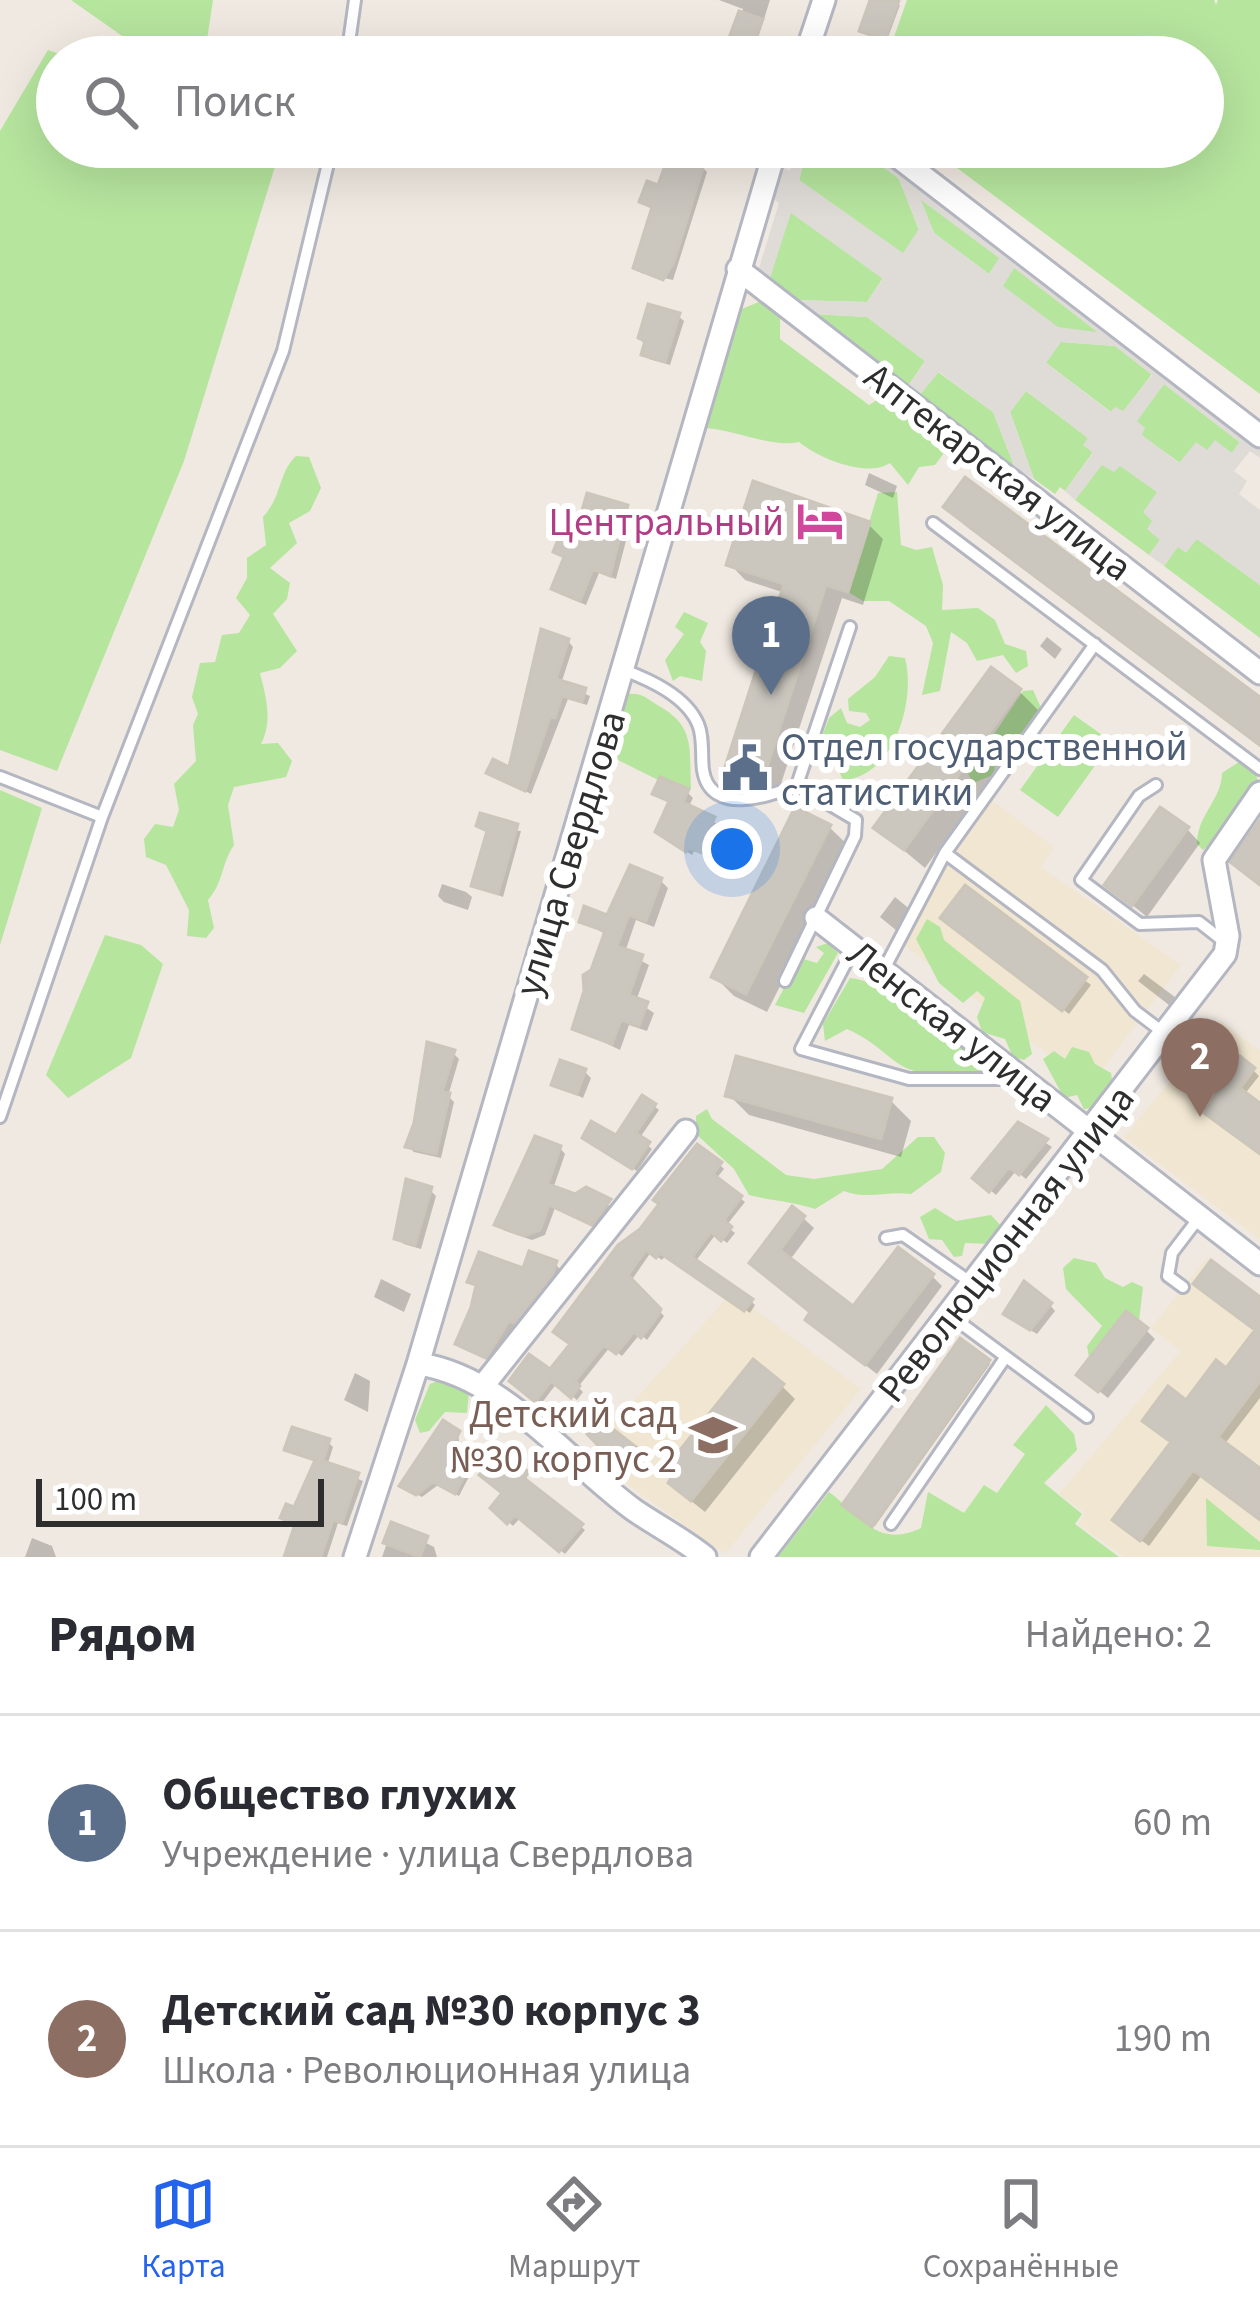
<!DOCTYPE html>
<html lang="ru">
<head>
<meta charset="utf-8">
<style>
	:root { --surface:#fff; --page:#f2f2f3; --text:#2b2b33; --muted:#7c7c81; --line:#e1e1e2; --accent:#2563eb }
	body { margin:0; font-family:"Source Sans 3",sans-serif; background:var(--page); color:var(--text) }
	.scale { position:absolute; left:36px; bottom:30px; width:288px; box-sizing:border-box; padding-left:12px; border:6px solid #2e2e2e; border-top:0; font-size:33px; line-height:42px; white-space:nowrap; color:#2e2e2e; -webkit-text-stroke:9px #fff; paint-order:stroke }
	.you { position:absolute; left:732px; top:849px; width:42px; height:42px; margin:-30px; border:9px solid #fff; border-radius:50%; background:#1a73e8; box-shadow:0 0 0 18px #1a73e833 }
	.badge { display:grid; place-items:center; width:78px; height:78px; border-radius:50%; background:var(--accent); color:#fff; font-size:39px; font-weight:700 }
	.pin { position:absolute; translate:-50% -99px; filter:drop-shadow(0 3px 6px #0008) }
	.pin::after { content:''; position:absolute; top:63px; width:42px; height:36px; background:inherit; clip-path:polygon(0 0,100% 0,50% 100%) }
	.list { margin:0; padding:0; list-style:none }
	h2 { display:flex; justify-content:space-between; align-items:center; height:156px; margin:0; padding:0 48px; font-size:51px }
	h2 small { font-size:39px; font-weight:400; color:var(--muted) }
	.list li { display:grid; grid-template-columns:78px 1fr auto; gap:36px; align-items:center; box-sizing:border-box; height:216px; padding:0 48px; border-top:3px solid var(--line) }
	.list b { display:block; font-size:45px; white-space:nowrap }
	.list p { margin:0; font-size:39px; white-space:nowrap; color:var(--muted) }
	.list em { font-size:39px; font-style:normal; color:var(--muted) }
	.icon { flex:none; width:66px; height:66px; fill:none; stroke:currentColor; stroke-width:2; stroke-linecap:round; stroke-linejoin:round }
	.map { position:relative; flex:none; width:1260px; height:1557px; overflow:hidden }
	.search { position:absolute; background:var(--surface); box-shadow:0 12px 48px #0002; left:36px; right:36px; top:36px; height:132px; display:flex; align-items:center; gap:30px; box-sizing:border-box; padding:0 42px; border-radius:66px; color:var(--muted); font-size:45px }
	.sheet { height:588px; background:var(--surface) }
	nav { display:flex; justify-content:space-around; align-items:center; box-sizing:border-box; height:168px; border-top:3px solid var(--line); background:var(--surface); font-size:33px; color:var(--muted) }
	nav a { display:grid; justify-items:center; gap:6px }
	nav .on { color:var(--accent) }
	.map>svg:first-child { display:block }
	.education { fill:#f0e6d1 }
	.green { fill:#b6e59e }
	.plaza { fill:#dfdcd8; fill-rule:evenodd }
	.shadow { fill:#0003 }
	.building { fill:#cbc7bf; stroke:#cbc5ba; stroke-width:3 }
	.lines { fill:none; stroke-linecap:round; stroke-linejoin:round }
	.service-casing { stroke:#b4b7c1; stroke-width:16 }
	.minor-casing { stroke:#b4b7c1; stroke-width:27 }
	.service { stroke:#fff; stroke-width:10 }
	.minor { stroke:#fff; stroke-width:21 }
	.labels { text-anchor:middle; stroke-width:12; stroke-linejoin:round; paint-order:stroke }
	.street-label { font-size:39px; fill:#2e2e2e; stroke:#fff }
	.hotel-label { font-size:39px; fill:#b23c85; stroke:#fff; text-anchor:end }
	.service-label { font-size:39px; fill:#4e5e75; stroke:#fff; text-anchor:start }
	.education-label { font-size:39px; fill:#785e54; stroke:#fff; text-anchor:end }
</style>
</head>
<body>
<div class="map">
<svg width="1260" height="1557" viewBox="0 0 1260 1557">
	<rect width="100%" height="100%" fill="#efe9e1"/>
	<path class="education" d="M990,799l64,48 -13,20 140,98 -91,121 -185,-140 50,-99z
		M1220,1021l40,30v188l-136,-102z
		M1207,1257l53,40v260h-136l-46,-33 7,-11 -26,-19 122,-143 -30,-23z
		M726,1299l18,12 5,-6 112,84 -136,165 -108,-77 4,-7 -28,-24z"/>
	<path class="green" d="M71,0h142l-7,46 9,11h-63z
		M907,0h307l2,5 2,-5h42v394l-331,-247h274v-90h-316z
		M48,50l20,7h-11v90h224l-97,314 -127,310 -57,-21v-619z
		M808,147h49l42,32 20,51 -16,24 -104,-74z
		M919,197l81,61 -11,16 -55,-41z
		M790,212l93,66 -16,24 -74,-2 -24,-19z
		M1014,267l85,66 -41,-5 -56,-42z
		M759,302l21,11v26l89,66 16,-10 67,47 -17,23 -16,2 -11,18 -18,-22c-23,15 -70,-4 -91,-21 -28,6 -63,-12 -93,-14l33,-118z
		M813,314l54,3 58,44 -17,25z
		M1061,342l54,4 37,28 -29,38h-12l-66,-50z
		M938,372l55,40 22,56 -96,-72z
		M1164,384l76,58 -8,11 -25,-3 -27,13 -39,-28 -5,-14z
		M1026,391l62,47 5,14 -28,39 -5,-4 -5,7 -21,-15 -24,-67z
		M296,456l13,1 12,31 -11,23 -21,12 8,20 -27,25 20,15 -3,16 -14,15 24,37 -17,17 -20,5c6,24 13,48 1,71l17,-1 14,18 -6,16 -52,10 -6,18 6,40c-13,19 -10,37 -26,55l6,28 -8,10 -19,-2 2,-26 -23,-45 -20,-8 -2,-18 11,-15 18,3 6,-17 -5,-26 22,-23 -3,-36 5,-11 -6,-17 8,-34 15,-1 7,-27 17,-2 11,-18 -14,-17 11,-20v-20l19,-13 -3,-28c20,-22 15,-44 33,-61z
		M1102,464l18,1 37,27 -4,29 7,19 -11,15 -74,-55z
		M897,492l4,53 15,5 16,-3 11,38 -1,25 36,-2 17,12 10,24 21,7 2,15 -12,7 -13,-18 -26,6 -10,-18 -16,-11 -11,59 -18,4 11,-52 -7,-17 -37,-25h-26l-15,-9 30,-99z
		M1197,539l63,46v53l-96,-72 14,-20z
		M684,612l24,11 -8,19 6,9 -4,30 -22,-5 -7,5 -8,-21 19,-26 -9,-7z
		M889,656l16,2c11,41 -10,119 -62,122l-7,-15 -20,-13 13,-34 12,-10 6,15 13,4 10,-7 -4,-7 -17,-2 -1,-12 27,-22z
		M1033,690l9,20 -46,51 -3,14 -20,8 -5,-10 55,-82z
		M626,694c17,-2 21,5 33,12 37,21 30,43 32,83l-33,-9 -48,-24z
		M1074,715l38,27 -54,75 -38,-27z
		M1239,762l14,4 6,18 -39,52 -17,14 -6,-6c0,-29 25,-45 25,-71z
		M0,790l42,18 -42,137z
		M927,919l13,8 4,13 76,61 12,53 -8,6 -11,-3 -8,-18 -23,-7 -5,-15 8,-19 -8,-7 -14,12 -24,-20 -23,-44z
		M105,935l36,10 22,19 -32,94 -63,40 -22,-23z
		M828,943l10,10 -34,60 -29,-8 25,-47 17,5 7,-10 -8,-6z
		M850,978c53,7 106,59 144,93 -29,4 -73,10 -98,-9 -17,-13 -28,-24 -49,-33l-22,12 -2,-17z
		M1072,1047l17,5 6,12 16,9 3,18 -15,16 -15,2 -7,-14 -13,3 -21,-39 11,-8 11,8z
		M707,1109l5,10 74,56 28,4 68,-10 36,-32h16l11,16 -4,19 -30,22c-25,-3 -45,6 -67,-3l-29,18c-22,-8 -43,-8 -66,-14l-15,-26 -38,-35v-18z
		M935,1208l21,13 35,-6 10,11 -9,18 -27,-1 -3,13 -8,1 -12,-17 -13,-1 -9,-22z
		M1074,1258l22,5 9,15 18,9 9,-5 11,5 -4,34 -13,-9 -37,46 -2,-12 15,-20 -36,-37 -3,-21z
		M443,1379l26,13 -2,21 -22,-1 -16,19 -9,2 -5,-13 15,-36z
		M1046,1405l28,29 3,16 -33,33 38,31 -7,10 44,33h-341l51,-65c28,20 47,58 92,36l7,-36 36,21 20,-28 13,8 28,-39 -12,-9z
		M1206,1498l54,44v8l-53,-4z"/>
	<path class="plaza" d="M797,147h11l-9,33 104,73 16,-24 -20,-50 -42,-32h17l386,298v13l-10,-7 -16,20 13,10 -8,13 21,16v75l-63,-46 -11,14 -8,-6 -14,19 -15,-11 11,-15 -13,-11 5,-8 -9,-9 14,-20 -37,-26 -6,6 -12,-7 -27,35 -10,-9 28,-38 -10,-8 5,-7 -62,-47 -16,21 24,67 -19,-11 -22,-56 -54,-40 -20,24 -11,-10 17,-25 -58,-44 -54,-3 -20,-14 74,2 16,-23 -92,-66 -22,68 -11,-10 21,-68 -7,-5 10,-31 8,4zM921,200l78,58 -10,16 -55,-41zM1014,268l82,63v1l-38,-5 -55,-41zM1061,342l54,4 37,29 -29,36 -8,-4 -5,5 -64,-49zM1164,384l75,58 -7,11 -17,-13 -8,10 -11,-8 -17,21 -37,-28 3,-7 -8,-7z"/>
	<path class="shadow" d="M719,0h51l-18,57h-27l18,-48z
		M873,0l27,5 -13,35 -22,-7z
		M702,167l5,5 -34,108 -32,-7 -5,-6 18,-58 -11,-8z
		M678,316l6,5 -14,44 -21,-6 -8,-21z
		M869,473l28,13 -4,12 -28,-13z
		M946,507l314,194v46l-293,-220z
		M627,508l6,6 -17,65 -17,-6 -13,32 -26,-11 -6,-6 12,-29 -10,-7z
		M868,524l15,15 -20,66 -21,-7 -66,201 -34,-11 -16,-15 59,-180 -40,-13 -15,-16z
		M1047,637l15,12 -7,10 -15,-13z
		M568,641l5,6 -12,37 29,12 -3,9 -19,-6 -37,95 -41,-21 22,-1z
		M1019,691l20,20 -114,157 -48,-40z
		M687,792l6,6 -5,10 31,17 -6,34 -19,-8 -2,4 -28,-18 7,-34 -15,-10z
		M479,826l42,5 -18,66 -29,-12 16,-52z
		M829,827l21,20 -83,165 -33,-16 -20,-20z
		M1187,829l13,14 -53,74 -39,-32z
		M661,881l7,7 -14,39 -18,-7 -11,32 24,13 -13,36 18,12 -7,18 -18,-6 -9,25 -45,-22 32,-93 -25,-14 27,-3z
		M442,884l24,8 6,5 -4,13 -24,-8 -6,-6z
		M966,889l125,96 -22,29 -119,-90z
		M895,897l17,14 -15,20 -17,-14z
		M1144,974l31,23 -6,8 -31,-24z
		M453,1053l6,6 -11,37 6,6 -13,56 -27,-6 -6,-6z
		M1253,1070l6,6 -15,19 16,12v45l-46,-33z
		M585,1072l6,6 -8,20 -29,-14z
		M729,1095l162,6 20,20 -10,36 -152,-42z
		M654,1106l5,4 -20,29 13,10 -15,22 -47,-29 27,-3z
		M1019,1126l33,21 -26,32 -10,-8 -20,24 -20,-17z
		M560,1148l5,6 -12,35 61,18 -16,21 -43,-20 -10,27 -13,5 -29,-10 -5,-5z
		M720,1165l4,4 -8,10 29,23 -19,24 9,7 -8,10 -11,-9 -21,28 56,39 4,4 -5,8 -84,-58 -4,5 -11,-8 -20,29 33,35 -17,24 -7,-6 -18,22 -12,-9 -32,40 5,5 -6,8 -20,-17 -16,21 -24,-19 33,-11 23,-29 -12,-9z
		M430,1190l6,6 -15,53 -17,-5 -7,-6z
		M803,1218l11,10 -25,33 65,49 78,-34 10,10 -65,88 -58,-44 -6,-17 -60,-50z
		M555,1264l6,6 -4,12 -37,45 -5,-2 -22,37 -35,-19 21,-55 -8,-7z
		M381,1279l30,15 -7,18 -30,-15z
		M1260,1301v97l-36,47 36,27v47l-58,-44 -53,71 -26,-19 51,-84 13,-39 40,-32 31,-41z
		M1050,1305l5,6 -18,23 -25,-15z
		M1146,1330l9,9 -47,59 -19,-15z
		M961,1342l29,22 -115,162 -29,-21z
		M355,1373l15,8 -2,31 -24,-12z
		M782,1386l13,13 -90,113 -20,-16z
		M600,1423l42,34 -14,16 -15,-13z
		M458,1433l2,18 16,12 -17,33 -21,-11 -16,12 -15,-8z
		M328,1442l5,5 -6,19 36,15 -16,45 -9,-3 -11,34h-39l10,-31 -15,-9 13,-6 22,-49 -30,-13z
		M527,1474v9l58,47 -20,24 -44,-37 -8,9 -19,-18z
		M393,1526l41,21 3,10h-55z
		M32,1538l20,8 4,11h-31z"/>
	<path class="building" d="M870,0h29l-14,40 -26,-9z
		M739,11l24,8 -14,38h-27z
		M670,152l34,12 -30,98 -11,18 -30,-12 19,-61 -13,-5 8,-21 11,4z
		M648,304l32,9 -15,49 -24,-7 4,-14 -7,-3z
		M965,477l295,220v48l-317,-238z
		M753,481l117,41 -22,70 -22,-7 -65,201 -38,-13 61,-189 -58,-19z
		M587,493l41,12 -18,71 -17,-7 -13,32 -29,-12 13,-32 -11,-5 7,-17 13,6z
		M541,629l28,10 -13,40 30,9 -4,14 -20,-6 -7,22 -5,-1 -25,74 -39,-18 7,-14 16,8z
		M991,667l30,22 -117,161 -31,-22z
		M660,777l29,12 -6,13 32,15 -8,17 8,4 -8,17 -19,-8 -2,5 -31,-20 14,-31 -17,-7z
		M795,807l36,18 -85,169 -35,-17z
		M1160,807l29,20 -57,79 -28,-21z
		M480,813l38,11 -20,70 -27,-8 16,-55 -11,-5z
		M1260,820v65l-30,-23z
		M630,865l32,13 -16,43 -17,-6 -12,31 26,9 -14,40 19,7 -9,24 -18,-6 -9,24 -40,-15 12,-38 -1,-16 8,-5 14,-39 -26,-9 5,-16 23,9z
		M965,885l122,92 -25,34 -122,-93z
		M427,1042l28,8 -13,42 8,1 -14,61 -31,-7 9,-24z
		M736,1056l156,42 -11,41 -156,-43z
		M1240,1056l15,12 -15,20 20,15v51l-56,-41z
		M560,1060l26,9 -9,25 -26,-9z
		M642,1095l14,9 -20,29 14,9 -18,27 -50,-31 9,-17 25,14z
		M1018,1122l30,17 -29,36 -10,-8 -20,25 -17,-14z
		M535,1136l26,10 -13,38 27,10 11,-7 25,12 -19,26 -43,-20 -9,25 -16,6 -30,-11z
		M697,1144l25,18 -9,12 29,22 -18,24 8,7 -11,14 -10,-9 -19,25 61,42 -9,12 -84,-58 -4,5 -10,-8 -18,25 33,34 -3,7 -17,22 -7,-6 -18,22 -12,-9 -29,36 5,5 -9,12 -20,-17 -16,21 -26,-21 20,-27 21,15 20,-25 -17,-12 65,-87 22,-16 19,-25 -6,-4z
		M406,1179l26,8 -17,58 -21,-6z
		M792,1206l13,10 -25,34 73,56 45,-59 36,27 -69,91 -60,-45 5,-8 -61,-49z
		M529,1251l28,10 -5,14 -38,48 -5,-2 -23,37 -31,-14 16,-37 5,-22 -9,-3 12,-30 44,16z
		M1211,1260l49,37v84l-42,56 42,31v52l-67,-50 -53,71 -28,-21 59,-78 -29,-21 26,-35 18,14 30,-40 10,8 29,-38 -62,-46z
		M1024,1281l28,22 -22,27 -27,-16z
		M1126,1311l22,17 -50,64 -22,-17z
		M960,1338l30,22 -118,167 -30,-22z
		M753,1359l31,25 -93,117 -23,-18 3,-5 -8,-7z
		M600,1419l40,31 -18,21 -35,-37z
		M443,1420l17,11 -6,12 20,14 -19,37 -22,-12 -17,13 -17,-9z
		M292,1427l38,12 -7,22 36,12 -17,50 -9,-3 -12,37h-37l11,-33 -15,-6 6,-14 8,3 21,-47 -31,-10z
		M496,1450l33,22 -5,6 59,46 -24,28 -44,-37 -8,9 -17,-16 12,-15 -23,-18z
		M391,1522l37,14 -8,21 -37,-14z"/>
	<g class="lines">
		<defs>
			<path id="service" d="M347,57l8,-57
				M933,523l327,246
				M624,670c26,10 62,26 74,54 6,14 3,31 5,46 7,47 68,26 94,15l59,35 -1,16 -70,145
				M0,777l102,40
				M797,785l53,-158
				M1156,785l-17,11 -58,84 59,44 59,-2 27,21
				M945,853l157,117 33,41 29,22
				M854,947l-53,102 108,30h111
				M883,971l62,-118 150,-209
				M0,1117l102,-300 181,-466 49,-204
				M886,1238l17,-3 70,49
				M1183,1287l-15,-11 4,-23 26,-34
				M951,1316l136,101
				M891,1524l114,-166"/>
			<path id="minor" d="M805,57l19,-57
				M885,147l375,289
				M738,269l522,404
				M816,918l444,346
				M418,1364c84,11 150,98 216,146 23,16 49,29 71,47
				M482,1387l204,-256
				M355,1557l63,-193 358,-1217
				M761,1557l464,-603 3,-18 -14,-76 46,-67"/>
		</defs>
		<use href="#service" class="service-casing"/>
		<use href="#minor" class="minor-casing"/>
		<use href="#service" class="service"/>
		<use href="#minor" class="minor"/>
	</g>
	<defs>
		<symbol id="hotel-bare" viewBox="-9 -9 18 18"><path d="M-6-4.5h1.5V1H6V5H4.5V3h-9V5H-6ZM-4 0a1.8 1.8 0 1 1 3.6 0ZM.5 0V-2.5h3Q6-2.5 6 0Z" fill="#d1479c" stroke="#fff" stroke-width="2.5" paint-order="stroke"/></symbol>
		<symbol id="civic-bare" viewBox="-9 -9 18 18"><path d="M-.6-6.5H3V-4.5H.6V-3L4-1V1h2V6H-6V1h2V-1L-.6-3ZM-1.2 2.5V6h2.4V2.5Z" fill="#5c6f8a" stroke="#fff" stroke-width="2.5" paint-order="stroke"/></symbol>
		<symbol id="school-bare" viewBox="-9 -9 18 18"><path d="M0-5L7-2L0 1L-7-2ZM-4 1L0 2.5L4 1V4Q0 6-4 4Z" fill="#8d6e63" stroke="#fff" stroke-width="2.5" paint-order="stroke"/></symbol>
	</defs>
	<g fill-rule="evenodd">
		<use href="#hotel-bare" x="787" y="488" width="66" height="66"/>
		<use href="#civic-bare" x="712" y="735" width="66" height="66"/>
		<use href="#school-bare" x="680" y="1402" width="66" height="66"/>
	</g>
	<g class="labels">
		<g class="street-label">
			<text transform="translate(999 471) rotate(38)" y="14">Аптекарская улица</text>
			<text transform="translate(569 853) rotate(-73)" y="14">улица Свердлова</text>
			<text transform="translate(953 1025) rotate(38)" y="14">Ленская улица</text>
			<text transform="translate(1005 1243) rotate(-52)" y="14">Революционная улица</text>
		</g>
		<g class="hotel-label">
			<text x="784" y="535">Центральный</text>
		</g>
		<g class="service-label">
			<text x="781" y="760">Отдел государственной<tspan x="781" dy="45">статистики</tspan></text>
		</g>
		<g class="education-label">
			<text x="677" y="1427">Детский сад<tspan x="677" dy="45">№30 корпус 2</tspan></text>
		</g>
	</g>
</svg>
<div class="scale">100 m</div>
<div class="you"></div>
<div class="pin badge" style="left:771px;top:695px;background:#5c6f8a">1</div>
<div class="pin badge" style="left:1200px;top:1117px;background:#8d6e63">2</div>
<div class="search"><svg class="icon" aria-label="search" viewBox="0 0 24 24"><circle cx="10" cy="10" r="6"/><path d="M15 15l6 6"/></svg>Поиск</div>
</div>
<section class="sheet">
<h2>Рядом<small>Найдено: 2</small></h2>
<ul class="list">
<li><span class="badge" style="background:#5c6f8a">1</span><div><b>Общество глухих</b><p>Учреждение · улица Свердлова</p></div><em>60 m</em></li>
<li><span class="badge" style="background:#8d6e63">2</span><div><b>Детский сад №30 корпус 3</b><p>Школа · Революционная улица</p></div><em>190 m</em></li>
</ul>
</section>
<nav>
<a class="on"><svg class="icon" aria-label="map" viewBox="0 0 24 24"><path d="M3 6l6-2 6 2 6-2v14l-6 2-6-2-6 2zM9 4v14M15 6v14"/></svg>Карта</a>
<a><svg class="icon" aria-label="directions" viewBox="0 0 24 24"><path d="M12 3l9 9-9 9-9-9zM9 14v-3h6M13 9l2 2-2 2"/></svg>Маршрут</a>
<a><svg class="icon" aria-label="saved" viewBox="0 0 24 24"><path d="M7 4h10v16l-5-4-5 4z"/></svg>Сохранённые</a>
</nav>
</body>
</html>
